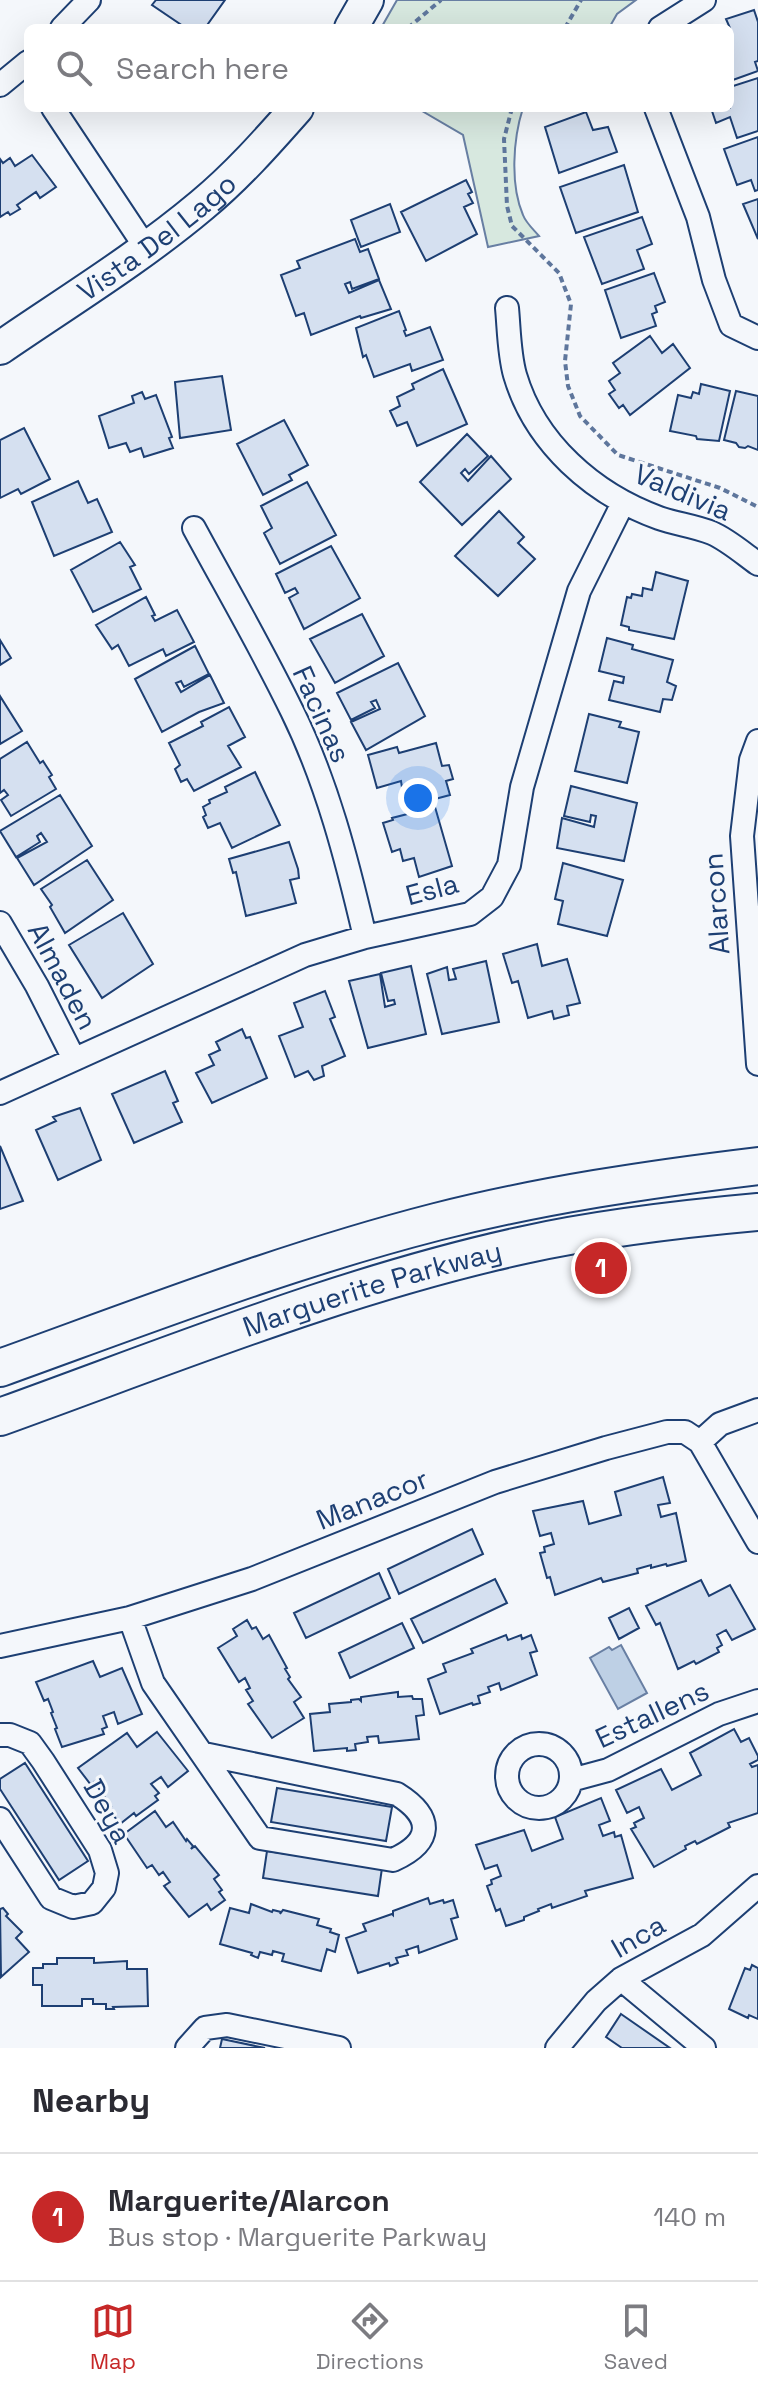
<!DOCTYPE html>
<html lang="en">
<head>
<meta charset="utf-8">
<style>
	:root { --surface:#fff; --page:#f2f2f3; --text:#2b2b33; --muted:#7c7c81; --line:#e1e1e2; --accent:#c62828 }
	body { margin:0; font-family:"Space Grotesk",sans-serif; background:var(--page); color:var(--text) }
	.you { position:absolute; left:418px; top:798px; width:28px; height:28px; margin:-20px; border:6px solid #fff; border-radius:50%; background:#1a73e8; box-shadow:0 0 0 12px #1a73e833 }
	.badge { display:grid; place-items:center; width:52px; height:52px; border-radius:50%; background:var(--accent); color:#fff; font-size:26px; font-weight:700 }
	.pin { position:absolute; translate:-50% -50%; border:4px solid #fff; box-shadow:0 2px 8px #0006 }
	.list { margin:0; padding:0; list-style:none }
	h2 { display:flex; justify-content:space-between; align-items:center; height:104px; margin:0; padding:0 32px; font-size:34px }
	h2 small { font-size:26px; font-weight:400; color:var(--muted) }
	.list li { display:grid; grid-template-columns:52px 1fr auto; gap:24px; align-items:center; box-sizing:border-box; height:128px; padding:0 32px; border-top:2px solid var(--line) }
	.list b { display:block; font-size:30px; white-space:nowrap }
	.list p { margin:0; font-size:26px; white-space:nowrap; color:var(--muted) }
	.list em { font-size:26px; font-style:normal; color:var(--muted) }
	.icon { flex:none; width:44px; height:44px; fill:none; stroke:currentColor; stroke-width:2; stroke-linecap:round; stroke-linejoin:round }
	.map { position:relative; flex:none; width:758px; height:2048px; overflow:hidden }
	.search { position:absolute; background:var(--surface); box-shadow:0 8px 32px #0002; left:24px; right:24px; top:24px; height:88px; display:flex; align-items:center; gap:20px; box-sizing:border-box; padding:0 28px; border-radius:12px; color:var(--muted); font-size:30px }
	.sheet { height:232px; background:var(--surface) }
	nav { display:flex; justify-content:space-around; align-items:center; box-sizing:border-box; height:112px; border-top:2px solid var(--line); background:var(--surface); font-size:22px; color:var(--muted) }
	nav a { display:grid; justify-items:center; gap:4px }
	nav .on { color:var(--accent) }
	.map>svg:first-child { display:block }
	.green { fill:#d7e8df; stroke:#687fa3; stroke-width:2 }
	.water { fill:#bed0e5; stroke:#687fa3; stroke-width:2 }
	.building { fill:#d5e0f0; stroke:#1d3f73; stroke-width:2 }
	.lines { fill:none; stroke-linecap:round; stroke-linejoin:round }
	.street-casing { stroke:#1d3f73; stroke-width:26 }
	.secondary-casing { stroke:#1d3f73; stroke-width:36 }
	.primary-casing { stroke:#1d3f73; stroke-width:40 }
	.path { stroke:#5e769c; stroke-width:4; stroke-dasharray:6 4; stroke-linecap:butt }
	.street { stroke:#f4f7fb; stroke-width:22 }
	.secondary { stroke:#f4f7fb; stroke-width:32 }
	.primary { stroke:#f4f7fb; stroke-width:36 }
	.labels { text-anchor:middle; stroke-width:6; stroke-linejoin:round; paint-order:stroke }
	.street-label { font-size:28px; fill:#1d3f73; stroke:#f4f7fb }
</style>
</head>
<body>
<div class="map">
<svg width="758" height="2048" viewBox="0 0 758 2048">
	<rect width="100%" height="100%" fill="#f4f7fb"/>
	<path class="green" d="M397,0h239l-19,14 -8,14h-228z
		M417,108h106c-10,31 -13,77 0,107 3,8 11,15 16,21l-51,11 -25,-112z"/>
	<path class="water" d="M621,1645l26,48 -29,16 -28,-51 19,-11 3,3z"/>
	<path class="building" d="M156,0h69l-20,28h-19l-34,-23z
		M754,10l4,12v39l-3,1 3,9 -28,10v-53l-4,-9z
		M758,78v53l-21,7 -7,-21 -14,6 -5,-15h19v-21z
		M586,112l7,18 15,-3 9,25 -58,21 -14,-46z
		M758,137v53l-3,1 -4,-11 -14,5 -13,-36z
		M32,155l24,32 -16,11 -4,-6 -19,13 3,4 -10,6 -2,-3 -8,5v-58l3,4 7,-5 5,8z
		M624,165l14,47 -62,21 -16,-46z
		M466,180l6,12 -4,2 5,9 -9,4 13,27 -51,27 -25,-49z
		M758,199v40l-15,-35z
		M390,204l10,28 -39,15 -10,-27z
		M642,217l10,27 -15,6 7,19 -42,15 -18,-47z
		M355,239l5,13 8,-3 11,30 -27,10 -2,-7 -5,2 4,9 30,-13 12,29 -30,9 -1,-2 -49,19 -7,-22 -8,3 -15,-41 19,-7 -3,-7z
		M654,273l11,29 -10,4 2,6 -5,2 4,12 -35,12 -16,-48z
		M399,311l7,19 -2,1 2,5 24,-9 13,33 -31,11 -2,-7 -36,13 -8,-22 -3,2 -7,-29z
		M650,336l12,17 11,-9 17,24 -60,47 -7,-10 -4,3 -10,-14 6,-4 -6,-9 11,-8 -7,-10z
		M443,369l24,55 -50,22 -10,-24 -10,4 -7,-15 10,-5 -3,-9 17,-8 -2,-5z
		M222,376l9,54 -51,8 -5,-56z
		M701,384l29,7 -11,50 -22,-2 -1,-3 -26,-5 8,-36 13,3 2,-6 6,2z
		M736,391l22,5v54l-10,-4 -3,2 -6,-1 -3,-4 -12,-3z
		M142,392l3,7 11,-4 16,42 -3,1 4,10 -29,9 -3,-9 -11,4 -4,-9 -17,5 -10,-32 35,-13 -2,-7z
		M284,420l24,45 -19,10 3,5 -29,15 -26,-51z
		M24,428l26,51 -29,15 -3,-5 -18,9v-58z
		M467,434l21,22 -19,18 -4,-5 -4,4 7,8 23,-25 20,23 -49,46 -42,-43z
		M78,481l10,22 9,-4 15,33 -58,24 -22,-54z
		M307,482l29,53 -56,29 -16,-31 8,-5 -11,-22z
		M499,511l25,26 -6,6 17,16 -37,37 -43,-40z
		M120,542l15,23 -5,2 11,22 -48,23 -22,-42z
		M331,546l29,52 -56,31 -15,-31 9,-5 -3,-5 -10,5 -9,-19z
		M656,572l32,9 -14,58 -45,-9v-3l-8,-2 6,-28 4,1 1,-4 10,2 1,-8 9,2z
		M146,597l9,18 -3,1 3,5 22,-11 17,32 -28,14 -3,-7 -34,17 -11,-21 -6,4 -16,-24z
		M362,614l22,42 -49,27 -25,-44z
		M607,638l26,7 -1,4 41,11 -6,22 9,4 -4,14 -9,-1 -3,13 -51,-12 5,-19 9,2 1,-6 -25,-6z
		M0,640l11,18 -11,7z
		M195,646l14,28 -25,13 -3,-6 -5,2 5,9 29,-17 14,28 -25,9 -37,20 -27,-53z
		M398,663l27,53 -59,34 -15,-28 29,-13 -4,-9 -5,2 4,6 -24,12 -14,-27z
		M0,696l22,35 -22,13z
		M229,707l16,30 -17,9 13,21 -47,24 -7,-12 -6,3 -6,-13 5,-4 -11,-22 34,-17 -2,-4z
		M589,714l32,8 -2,5 20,5 -12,51 -52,-12z
		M27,742l13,21 3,-2 9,14 -3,2 7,12 -45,27 -10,-16 7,-5 -4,-5 -4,3v-34z
		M436,743l6,23 7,-1 4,14 -7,2 4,14 -45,12 -4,-26 -24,7 -9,-33 29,-8 2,6z
		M255,772l25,53 -48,23 -12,-25 -12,5 -5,-11 3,-2 -3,-8 7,-4 -1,-3 18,-8 -2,-5z
		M571,786l66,17 -13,58 -67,-13 5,-30 32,9 2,-11 -5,-1 -1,7 -26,-6z
		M60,795l32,51 -58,39 -17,-27 30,-16 -6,-9 -4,3 3,6 -24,15 -16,-26z
		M435,807l17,59 -33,11 -5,-19 -11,3 -3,-12 -8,3 -9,-29 10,-3 -1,-2z
		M289,842l9,27 1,9 -9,2 6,23 -50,13 -10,-44 -3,1 -4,-14z
		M87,860l26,40 -48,33 -15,-26 2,-2 -11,-16z
		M563,863l60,17 -16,56 -49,-12 5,-23 -8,-2z
		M123,913l30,51 -51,34 -33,-53z
		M537,944l5,22 25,-7 13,44 -13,3 2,9 -15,4 -2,-8 -24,7 -10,-37 -6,2 -9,-29z
		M486,961l13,61 -57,12 -15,-60 20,-7 2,13 7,-1 -3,-10z
		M411,966l15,68 -58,14 -19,-67 31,-7 5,33 10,-3 -1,-4 -6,1 -7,-28z
		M325,991l10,26 -5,2 15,37 -23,10 2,10 -10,4 -6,-9 -13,6 -16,-41 24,-9 -9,-24z
		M242,1029l4,9 4,-1 17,41 -55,25 -16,-30 18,-8 -5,-10 11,-5 -4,-8z
		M165,1071l13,30 -5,2 9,19 -48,21 -22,-49z
		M80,1108l21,52 -43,20 -22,-50 20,-9 -3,-4z
		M0,1146l23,55 -23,8z
		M663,1477l7,26 -12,2 3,12 15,-4 10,48 -19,5 -1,-2 -15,4v-3l-14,4 1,4 -35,9 -2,-4 -46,17 -5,-18 -3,1 -7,-25 5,-1 -1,-5 10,-3 -3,-11 -11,3 -7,-25 50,-10 6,23 32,-9 -6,-23z
		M472,1529l11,25 -84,40 -11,-25z
		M379,1573l11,25 -84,40 -12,-25z
		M495,1579l12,24 -84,40 -12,-24z
		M701,1580l8,16 21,-11 25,44 -23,11 -6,-10 -9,5 5,10 -5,3 2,4 -23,12 -2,-3 -16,8 -18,-46 -4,2 -10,-19z
		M629,1608l10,20 -20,11 -10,-21z
		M247,1620l5,9 4,-2 7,12 6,-4 18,33 -2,1 5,8 -2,2 13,18 -7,5 10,16 -32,20 -24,-34 5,-3 -7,-11 4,-2 -5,-10 -6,4 -21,-34 19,-12 -4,-7z
		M402,1623l12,25 -64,30 -11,-25z
		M506,1635l2,5 13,-5 1,4 9,-4 6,16 -7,2 7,22 -36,15 -2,-7 -11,4 2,5 -12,4 2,7 -7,2 -1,-2 -32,11 -12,-35 18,-7 -3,-8 30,-11 -2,-4z
		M93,1661l7,16 22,-9 20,46 -24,10 -4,-12 -11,4 4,11 -5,2 2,5 -42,13 -7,-18 2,-1 -6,-15 2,-1 -5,-13 -4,2 -8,-19z
		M398,1692v5l14,-1 1,3h9l2,16 -8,1 3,23 -40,4 -1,-7 -11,1 1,5 -13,2 1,6 -9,1v-3l-33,3 -4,-37 20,-2 -1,-8 22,-2v-2l8,-1 2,2v-4z
		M734,1729l7,13 8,-4 9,18v4l-8,4 2,3 6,-2v48l-30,10 2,4 -33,17 -2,-3 -10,5 1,3 -32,18 -23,-38 5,-2 -2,-4 10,-5 -5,-11 -12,6 -11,-23 45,-21 11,21 29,-15 -11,-22z
		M157,1732l31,39 -20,16 -7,-10 -10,7 8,9 -4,3 3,4 -22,16 -2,-3 -14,11 -12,-16 3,-2 -9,-13 -8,-11 -3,3 -13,-17 49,-35 10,14z
		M25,1763l63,98 -29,19 -59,-91v-10z
		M277,1788l115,19 -6,34 -115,-19z
		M601,1798l9,23 -11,4 4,11 11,-4 1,5 6,-2 12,43 -48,13 2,5 -35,12 -1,-4 -13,5 1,2 -15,6v3l-18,6 -6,-17 -4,2 -9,-25 5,-2 -1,-4 10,-4 -4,-11 -12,4 -9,-24 48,-15 8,21 31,-12 -8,-22z
		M155,1811l11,16 7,-5 13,19 1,-2 6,7 -2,3 4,-3 24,29 -5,4 8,11 -3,2 6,8 -14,10 -4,-6 -18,13 -25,-31 6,-4 -7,-10 -4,3 -7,-10 -5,3 -23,-34z
		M267,1851l115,17 -4,28 -115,-18z
		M428,1898l2,6 13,-4 1,3 9,-3 5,17 -7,2 6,20 -38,14 -1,-7 -12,4 2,5 -12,3 2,5 -8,3 -1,-3 -31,10 -12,-35 20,-7 -3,-7 29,-10 1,1v-4z
		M251,1904l21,8 1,-2 8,2 -1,2 3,-4 36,9 -2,6 14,4 -1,3 9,3 -4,17 -8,-3 -6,22 -39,-10 2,-7 -11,-3 -1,4 -12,-3 -2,6 -7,-3 1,-2 -32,-9 10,-36 19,5z
		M3,1908l5,6 -2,2 16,16 -6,6 13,14 -28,25 -1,-68z
		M57,1958h37v5l33,-2v8h20l1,37 -35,1 1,2h-8v-5h-13v-5h-11v7h-40v-21h-9v-17h10v-4h14z
		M752,1965l6,3v51l-9,-4 -1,3 -19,-9 16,-41 5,2z
		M621,2014l49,34h-48l-16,-11z
		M222,2039l43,9h-45z"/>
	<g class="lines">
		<defs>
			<path id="street" d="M62,28l27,-28
				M660,28l44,-28
				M0,85l28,-23
				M53,108l93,140
				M656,108l42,109 16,63 17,45 27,13
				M507,308c2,21 2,46 8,67 20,68 78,119 144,143 17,6 36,8 53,15 16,7 32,21 46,31
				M194,528c33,61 68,121 98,183 35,71 55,149 73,226
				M758,741l-7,19 -9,76 16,228
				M0,923l37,63 37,73
				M0,1093l305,-138 60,-18 105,-23 22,-17 17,-32 13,-78 57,-196 44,-88
				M700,1442l58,100
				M130,1618l23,65 107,155 133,22c40,-18 41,-43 4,-66l-193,-40
				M0,1646l130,-28 122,-39 243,-97 111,-34 61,-16h18l15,10 20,-18 38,-14
				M0,1735h10l20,8 13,18 57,89 7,23 -3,15 -12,15 -19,4 -22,-9 -51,-79
				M507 1776a32 32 0 1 1 64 0a32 32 0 1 1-64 0Z
				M571,1780l37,-10 111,-56 39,-13
				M621,1979l83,69
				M187,2048l18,-20 22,-3 112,23
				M557,2048l39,-47 25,-22 81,-44 56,-49"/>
			<g id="secondary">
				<path d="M351,28l16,-28"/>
				<path id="s1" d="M0,348c67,-46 139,-90 202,-143 35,-29 65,-63 95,-97"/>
			</g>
			<g id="primary">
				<path d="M0,1368c144,-52 288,-108 436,-146 106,-27 214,-43 322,-56"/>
				<path id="s2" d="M0,1417c172,-62 345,-133 524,-172 77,-17 156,-26 234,-33"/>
			</g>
		</defs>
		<use href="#street" class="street-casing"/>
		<use href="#secondary" class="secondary-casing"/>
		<use href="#primary" class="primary-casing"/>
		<path class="path" d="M408,28l33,-28
			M565,28l16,-28
			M512,108l-8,31 3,67 5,20 47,47 12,31 -6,57 3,25 12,30 38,39 102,33 38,19"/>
		<use href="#street" class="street"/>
		<use href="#secondary" class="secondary"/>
		<use href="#primary" class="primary"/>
	</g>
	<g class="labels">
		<g class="street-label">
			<text dy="10" stroke="none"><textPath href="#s1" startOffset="192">Vista Del Lago</textPath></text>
			<text transform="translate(683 492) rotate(23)" y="10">Valdivia</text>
			<text transform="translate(322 714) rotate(66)" y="10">Facinas</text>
			<text transform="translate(432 889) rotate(-15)" y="10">Esla</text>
			<text transform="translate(716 904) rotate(-94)" y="10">Alarcon</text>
			<text transform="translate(63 976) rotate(62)" y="10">Almaden</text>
			<text dy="10" stroke="none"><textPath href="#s2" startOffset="394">Marguerite Parkway</textPath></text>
			<text transform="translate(372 1499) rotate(-22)" y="10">Manacor</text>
			<text transform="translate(652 1714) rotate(-25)" y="10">Estallens</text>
			<text transform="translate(108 1811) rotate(61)" y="10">Deya</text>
			<text transform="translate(638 1936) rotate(-30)" y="10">Inca</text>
		</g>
	</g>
</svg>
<div class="you"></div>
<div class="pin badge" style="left:601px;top:1268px">1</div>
<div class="search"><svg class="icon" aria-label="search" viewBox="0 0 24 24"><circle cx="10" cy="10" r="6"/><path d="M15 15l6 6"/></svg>Search here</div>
</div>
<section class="sheet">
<h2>Nearby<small></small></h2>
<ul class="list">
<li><span class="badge">1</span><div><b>Marguerite/Alarcon</b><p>Bus stop · Marguerite Parkway</p></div><em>140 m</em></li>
</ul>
</section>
<nav>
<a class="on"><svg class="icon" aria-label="map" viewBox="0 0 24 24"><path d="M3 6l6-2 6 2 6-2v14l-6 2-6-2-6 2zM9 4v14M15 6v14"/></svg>Map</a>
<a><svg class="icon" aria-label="directions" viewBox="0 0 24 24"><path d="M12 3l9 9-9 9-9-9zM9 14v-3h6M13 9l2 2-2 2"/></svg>Directions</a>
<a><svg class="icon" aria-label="saved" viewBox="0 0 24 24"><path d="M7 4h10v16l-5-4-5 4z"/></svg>Saved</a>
</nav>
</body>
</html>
